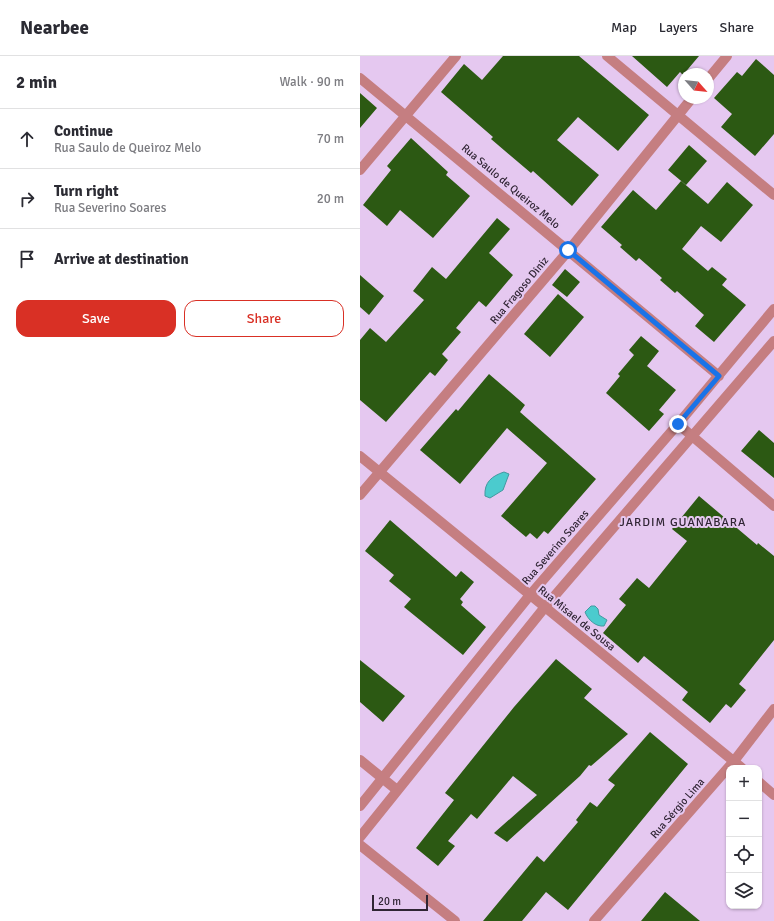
<!DOCTYPE html>
<html lang="en">
<head>
<meta charset="utf-8">
<style>
	:root { --surface:#fff; --page:#f2f2f3; --text:#2b2b33; --muted:#7c7c81; --line:#e1e1e2; --accent:#d93025 }
	body { margin:0; font-family:Signika,sans-serif; background:var(--page); color:var(--text) }
	.controls { position:absolute; right:12px; bottom:12px; display:grid; overflow:hidden; border-radius:8px; box-shadow:0 1px 3px #0004 }
	.controls button { width:36px; height:36px; display:grid; place-items:center; padding:0; border:0; border-bottom:1px solid var(--line); background:var(--surface); color:var(--text); font:20px sans-serif }
	.compass { position:absolute; left:318px; top:12px; width:36px; height:36px; border-radius:50%; background:var(--surface); box-shadow:0 1px 3px #0004; rotate:117deg }
	.scale { position:absolute; left:12px; bottom:10px; width:56px; box-sizing:border-box; padding-left:4px; border:2px solid #302534; border-top:0; font-size:11px; line-height:14px; white-space:nowrap; color:#302534; -webkit-text-stroke:3px #e5c8f0; paint-order:stroke }
	.stop { position:absolute; width:12px; height:12px; margin:-9px; border:3px solid #1a73e8; border-radius:50%; background:#fff }
	.stop.end { background:#1a73e8; border-color:#fff; box-shadow:0 1px 4px #0008 }
	.list { margin:0; padding:0; list-style:none }
	h2 { display:flex; justify-content:space-between; align-items:center; height:52px; margin:0; padding:0 16px; font-size:17px }
	h2 small { font-size:13px; font-weight:400; color:var(--muted) }
	.list li { display:grid; grid-template-columns:26px 1fr auto; gap:12px; align-items:center; box-sizing:border-box; height:60px; padding:0 16px; border-top:1px solid var(--line) }
	.list b { display:block; font-size:15px; white-space:nowrap }
	.list p { margin:0; font-size:13px; white-space:nowrap; color:var(--muted) }
	.list em { font-size:13px; font-style:normal; color:var(--muted) }
	.actions { display:flex; gap:8px; padding:12px 16px }
	.actions a { flex:1; padding:9px 0; border:1px solid var(--accent); border-radius:12px; text-align:center; font-size:14px; color:var(--accent) }
	.actions .main { background:var(--accent); color:#fff }
	.icon { flex:none; width:22px; height:22px; fill:none; stroke:currentColor; stroke-width:2; stroke-linecap:round; stroke-linejoin:round }
	.map { position:relative; flex:none; width:414px; height:865px; overflow:hidden }
	header { display:flex; align-items:center; gap:24px; box-sizing:border-box; height:56px; padding:0 20px; background:var(--surface); border-bottom:1px solid var(--line) }
	header strong { font-size:19px }
	nav { display:flex; gap:22px; margin-inline-start:auto; font-size:14px }
	main { display:flex }
	aside { flex:1; background:var(--surface) }
	.map>svg:first-child { display:block }
	.water { fill:#4bcbce; stroke:#4399a0 }
	.building { fill:#2c5913 }
	.lines { fill:none; stroke-linecap:round; stroke-linejoin:round }
	.minor { stroke:#c57e81; stroke-width:10 }
	.route { stroke:#1a73e8; stroke-width:5 }
	.labels { text-anchor:middle; stroke-width:4; stroke-linejoin:round; paint-order:stroke }
	.street-label { font-size:11px; fill:#302534; stroke:#e5c8f0 }
	.neighbourhood-label { font-size:12px; letter-spacing:1px; fill:#302534; stroke:#e5c8f0 }
</style>
</head>
<body>
<header>
<strong>Nearbee</strong>
<nav><a>Map</a><a>Layers</a><a>Share</a></nav>
</header>
<main>
<aside>
<h2>2 min<small>Walk · 90 m</small></h2>
<ul class="list">
<li><svg class="icon" aria-label="ahead" viewBox="0 0 24 24"><path d="M12 20V5M6 11l6-6 6 6"/></svg><div><b>Continue</b><p>Rua Saulo de Queiroz Melo</p></div><em>70 m</em></li>
<li><svg class="icon" aria-label="right" viewBox="0 0 24 24"><path d="M7 20v-9h11M14 6l5 5-5 5"/></svg><div><b>Turn right</b><p>Rua Severino Soares</p></div><em>20 m</em></li>
<li><svg class="icon" aria-label="arrive" viewBox="0 0 24 24"><path d="M6 21V4h12l-3 4 3 4H6"/></svg><div><b>Arrive at destination</b></div></li>
</ul>
<div class="actions"><a class="main">Save</a><a>Share</a></div>
</aside>
<div class="map">
<svg width="414" height="865" viewBox="0 0 414 865">
	<rect width="100%" height="100%" fill="#e5c8f0"/>
	<path class="water" d="M144,416l5,2 -6,16 -13,8 -5,-2c-1,-14 7,-20 19,-24z
		M231,550h4l3,3 1,6 8,5 -3,6c-8,1 -16,-6 -19,-14z"/>
	<path class="building" d="M143,0h76l70,59 -31,36 -40,-34 -21,23 42,35 -27,31 -39,-35 -2,2 -40,-34 2,-2 -52,-45 23,-28 18,16z
		M272,0h67l-16,19 -3,-3 -13,15z
		M396,3l18,16v59l-19,22 -34,-29 11,-13 -18,-16 23,-26 5,4z
		M0,37l17,15 -17,20z
		M51,82l37,34 -2,3 24,21 -37,42 -33,-28 -13,16 -24,-21 28,-35 -4,-4z
		M329,89l18,16 -21,24 -18,-15z
		M321,125l27,23 19,-22 26,23 -32,37 -20,-16 -19,23 26,22 4,-4 15,12 -5,6 24,20 -32,37 -19,-16 9,-11 -27,-24 -2,2 -15,-13 2,-2 -23,-20 -3,3 -16,-14 2,-2 -21,-18 32,-37 23,20z
		M137,162l13,11 -21,24 24,22 -27,32 -7,-6 -23,27 5,4 -19,22 6,6 -13,16 -5,-4 -44,50 -26,-22v-60l10,-12 16,14 38,-42 -11,-9 19,-24 14,12z
		M205,213l15,13 -13,15 -15,-12z
		M0,219l24,21 -15,19 -9,-8z
		M198,238l26,23 -34,40 -26,-23z
		M281,280l18,15 -12,15 29,24 -17,20 5,4 -15,17 -43,-38 14,-17 -2,-2 16,-19 -5,-5z
		M129,318l36,31 -5,7 76,67 -48,55 -4,-3 -7,8 -7,-6 -4,4 -25,-21 46,-53 -40,-35 -47,56 -40,-34 36,-41 2,2z
		M399,374l15,13v35l-33,-27z
		M339,440l58,49 1,-2 16,13v84l-35,44 7,6 -15,18 -5,-4 -16,19 -28,-23 6,-8 -44,-36 -6,7 -35,-30 23,-28 -7,-6 18,-21 12,10 38,-47 -15,-12z
		M30,464l66,57 5,-6 13,11 -14,17 3,3 -2,3 25,22 -23,28 -59,-48 7,-8 -22,-18 5,-6 -29,-24z
		M196,603l36,30 -8,9 44,36 -37,32 -2,-1 -9,11 -73,66 -13,-9 43,-38 -24,-19 -36,43 -6,-5 -23,27 7,5 -17,20 -22,-18 38,-48 -9,-7 69,-86z
		M0,604l45,36 -22,26 -23,-20z
		M290,676l38,32 -120,146 -22,-18 -24,29h-39l54,-65 7,6 34,-40 -2,-2 14,-18 7,5 18,-22 -7,-5z
		M305,836l35,29h-59z"/>
	<g class="lines">
		<path class="minor" d="M247,0l167,139
			M0,22l359,298
			M348,23l19,-23
			M0,114l96,-114
			M318,368l96,82
			M0,400l382,312
			M0,439l209,-245 123,-152
			M0,704l37,30
			M399,726l15,13
			M0,750l170,-211 148,-171 96,-115
			M0,781l185,-230 229,-266
			M0,789l95,76
			M234,865l140,-160 40,-52"/>
	</g>
	<g class="lines">
		<path class="route" d="M208,194l151,126 -41,48"/>
	</g>
	<g class="labels">
		<g class="street-label">
			<text transform="translate(151 130) rotate(40)" y="4">Rua Saulo de Queiroz Melo</text>
			<text transform="translate(159 234) rotate(-50)" y="4">Rua Fragoso Diniz</text>
			<text transform="translate(195 491) rotate(-49)" y="4">Rua Severino Soares</text>
			<text transform="translate(217 562) rotate(39)" y="4">Rua Misael de Sousa</text>
			<text transform="translate(317 752) rotate(-49)" y="4">Rua Sérgio Lima</text>
		</g>
		<g class="neighbourhood-label">
			<text x="323" y="470">JARDIM GUANABARA</text>
		</g>
	</g>
</svg>
<div class="controls">
<button>+</button>
<button>−</button>
<button><svg class="icon" aria-label="locate" viewBox="0 0 24 24"><circle cx="12" cy="12" r="6"/><path d="M12 2v4M12 18v4M2 12h4M18 12h4"/></svg></button>
<button><svg class="icon" aria-label="layers" viewBox="0 0 24 24"><path d="M12 4l9 5-9 5-9-5zM3 14l9 5 9-5"/></svg></button>
</div>
<svg class="compass" viewBox="-18 -18 36 36"><path d="M0-13l5 13h-10z" fill="#e53935"/><path d="M0 13l5-13h-10z" fill="#7c7c81"/></svg>
<div class="scale">20 m</div>
<div class="stop" style="left:208px;top:194px"></div>
<div class="stop end" style="left:318px;top:368px"></div>
</div>
</main>
</body>
</html>
